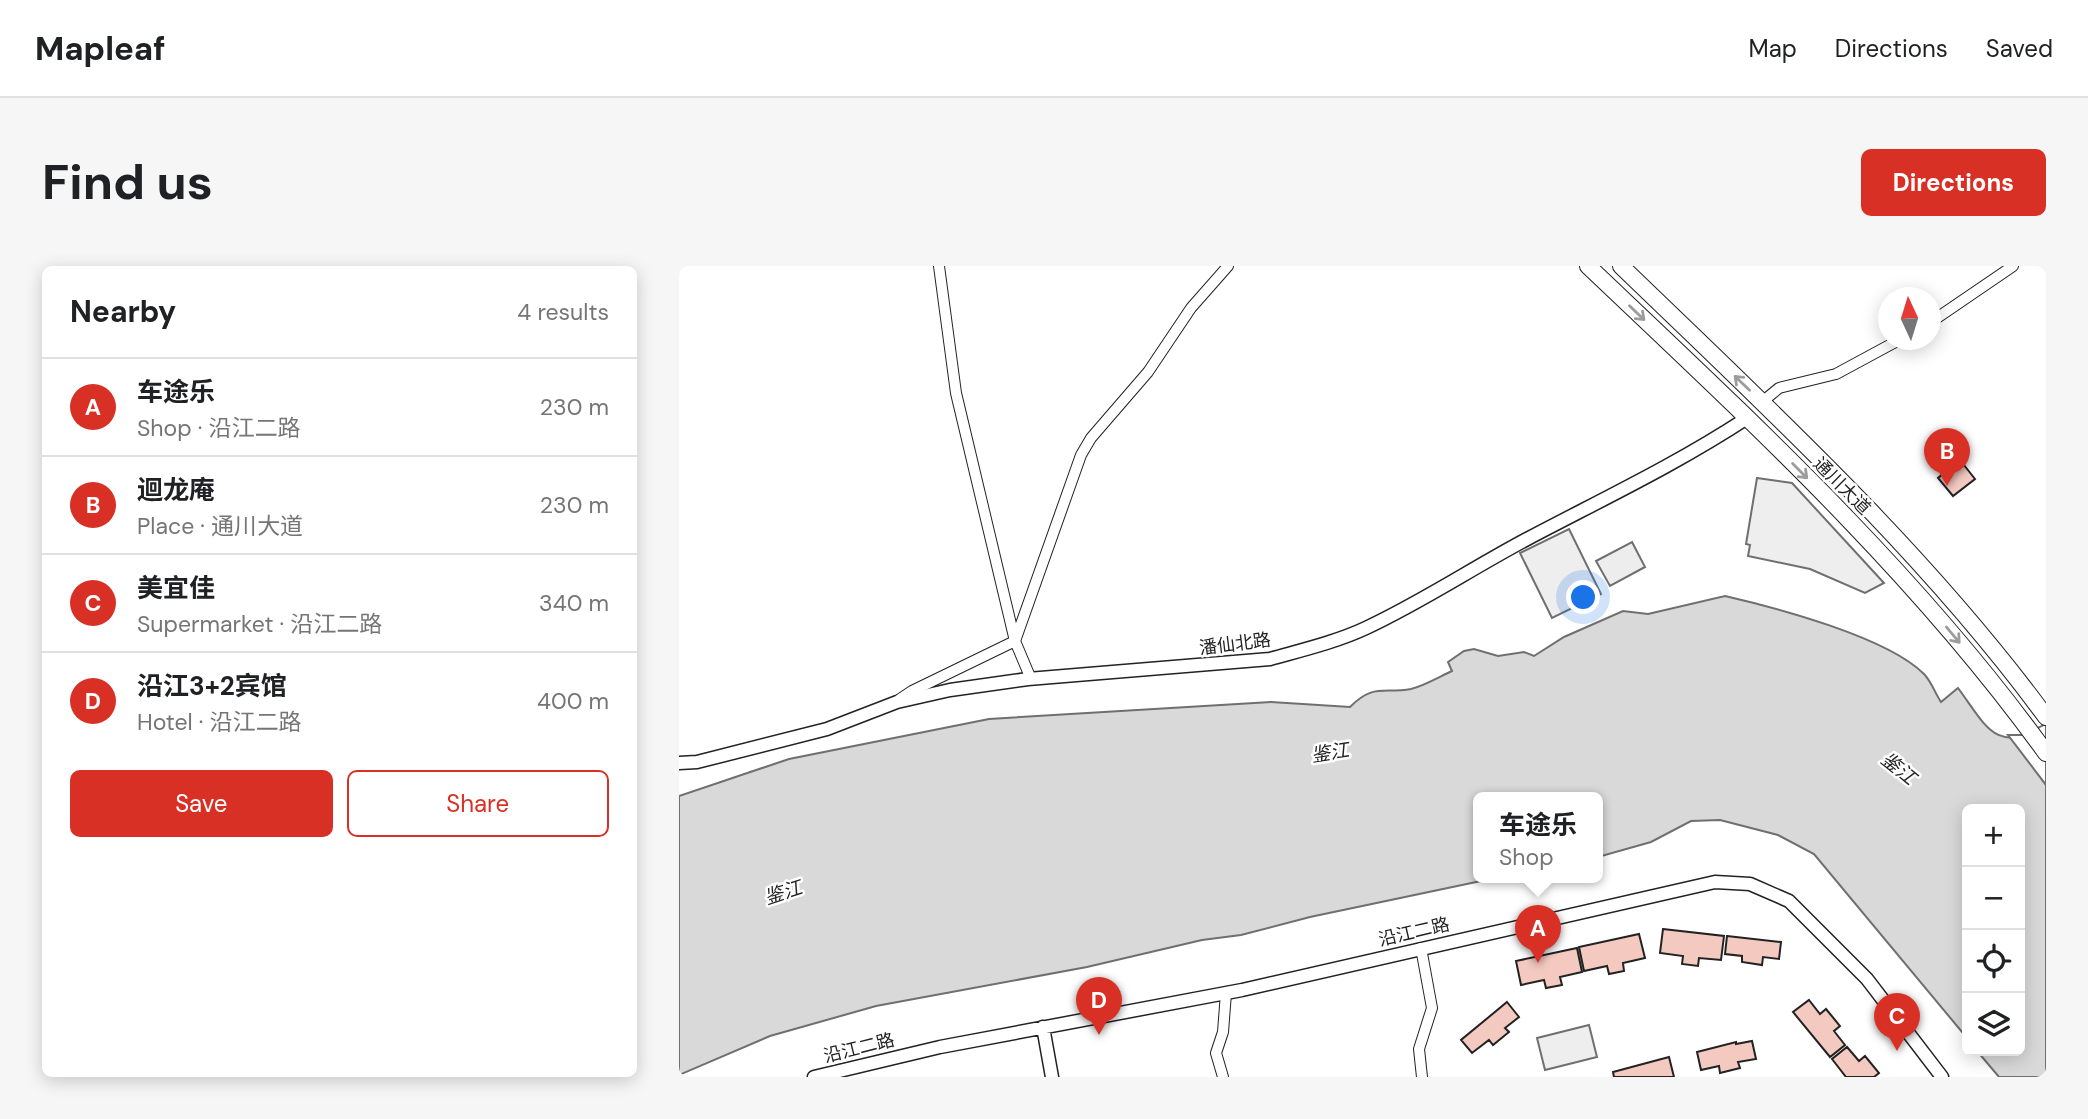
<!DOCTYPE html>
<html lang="en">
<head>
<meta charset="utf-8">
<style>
	:root { --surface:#fff; --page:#f6f6f6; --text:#202124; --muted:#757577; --line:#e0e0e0; --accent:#d93025 }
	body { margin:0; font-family:"DM Sans","Noto Sans SC",sans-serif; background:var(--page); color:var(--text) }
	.controls { position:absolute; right:21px; bottom:21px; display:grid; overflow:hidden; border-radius:10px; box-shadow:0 4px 18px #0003 }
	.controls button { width:63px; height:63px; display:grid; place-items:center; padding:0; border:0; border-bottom:2px solid var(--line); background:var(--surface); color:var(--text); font:35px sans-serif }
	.compass { position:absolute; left:1199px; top:21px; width:63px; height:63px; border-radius:50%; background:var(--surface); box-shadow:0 4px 18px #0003; rotate:356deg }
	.you { position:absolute; left:905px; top:332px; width:24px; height:24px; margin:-18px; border:5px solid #fff; border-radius:50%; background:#1a73e8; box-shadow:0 0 0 10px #1a73e833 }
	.badge { display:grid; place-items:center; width:46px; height:46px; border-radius:50%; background:var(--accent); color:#fff; font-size:23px; font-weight:700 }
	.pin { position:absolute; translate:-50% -58px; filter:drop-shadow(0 2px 4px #0008) }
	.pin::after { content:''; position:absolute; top:37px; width:24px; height:21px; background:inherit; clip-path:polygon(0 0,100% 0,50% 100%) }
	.popup { position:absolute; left:794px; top:526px; width:130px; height:91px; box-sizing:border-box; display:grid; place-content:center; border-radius:10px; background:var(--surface); filter:drop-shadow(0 2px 5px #0005); font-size:23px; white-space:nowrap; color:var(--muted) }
	.popup b { font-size:26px; color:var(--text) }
	.popup::after { content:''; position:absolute; left:50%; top:100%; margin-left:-14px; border:14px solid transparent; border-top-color:var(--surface) }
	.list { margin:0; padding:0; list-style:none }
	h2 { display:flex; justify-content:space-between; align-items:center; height:91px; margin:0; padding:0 28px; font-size:30px }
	h2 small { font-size:23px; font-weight:400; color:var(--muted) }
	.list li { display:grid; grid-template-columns:46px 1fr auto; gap:21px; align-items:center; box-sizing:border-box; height:98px; padding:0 28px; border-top:2px solid var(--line) }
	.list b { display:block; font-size:26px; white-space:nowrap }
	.list p { margin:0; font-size:23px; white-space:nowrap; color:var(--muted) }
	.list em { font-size:23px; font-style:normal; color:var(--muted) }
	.actions { display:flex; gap:14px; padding:21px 28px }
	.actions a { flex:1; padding:16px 0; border:2px solid var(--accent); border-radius:10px; text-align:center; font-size:24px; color:var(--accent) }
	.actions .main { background:var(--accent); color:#fff }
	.icon { flex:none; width:38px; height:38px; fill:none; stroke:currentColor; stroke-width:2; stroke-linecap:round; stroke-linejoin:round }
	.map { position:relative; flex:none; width:1367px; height:811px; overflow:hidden; border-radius:10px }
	header { display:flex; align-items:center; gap:42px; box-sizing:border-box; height:98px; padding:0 35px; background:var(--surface); border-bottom:2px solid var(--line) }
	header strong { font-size:33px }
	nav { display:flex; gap:38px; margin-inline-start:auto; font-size:24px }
	.intro { display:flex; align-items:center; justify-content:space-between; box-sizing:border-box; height:168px; padding:0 42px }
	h1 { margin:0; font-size:49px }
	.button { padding:18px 32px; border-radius:10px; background:var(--accent); color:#fff; font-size:24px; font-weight:700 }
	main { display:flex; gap:42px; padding:0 42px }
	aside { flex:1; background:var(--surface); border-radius:10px; box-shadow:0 4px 18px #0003 }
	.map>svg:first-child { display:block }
	.green { fill:#eee; stroke:#6f6f6f; stroke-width:2 }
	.parking { fill:#ededed; stroke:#6f6f6f; stroke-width:2 }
	.water { fill:#d9d9d9; stroke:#6f6f6f; stroke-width:2 }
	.pier { fill:#fff; stroke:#6f6f6f; stroke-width:2 }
	.building { fill:#f3c9c0; stroke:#222; stroke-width:2 }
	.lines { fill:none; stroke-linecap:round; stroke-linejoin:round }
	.minor-casing { stroke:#222; stroke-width:12 }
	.tertiary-casing { stroke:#222; stroke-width:15 }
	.primary-casing { stroke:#222; stroke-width:18 }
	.minor { stroke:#fff; stroke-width:10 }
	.tertiary { stroke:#fff; stroke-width:12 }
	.primary { stroke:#fff; stroke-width:16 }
	.oneway { stroke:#9c9c9c }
	.labels { text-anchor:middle; stroke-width:5; stroke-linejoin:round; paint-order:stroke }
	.street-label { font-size:18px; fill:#222; stroke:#fff }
	.water-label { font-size:19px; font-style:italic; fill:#222; stroke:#fff }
</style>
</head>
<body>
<header>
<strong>Mapleaf</strong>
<nav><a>Map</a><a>Directions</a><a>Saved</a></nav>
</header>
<div class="intro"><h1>Find us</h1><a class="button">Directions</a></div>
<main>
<aside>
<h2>Nearby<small>4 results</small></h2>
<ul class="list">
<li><span class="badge">A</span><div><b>车途乐</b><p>Shop · 沿江二路</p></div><em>230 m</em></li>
<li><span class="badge">B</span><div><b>迴龙庵</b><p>Place · 通川大道</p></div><em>230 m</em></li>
<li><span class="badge">C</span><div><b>美宜佳</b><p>Supermarket · 沿江二路</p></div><em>340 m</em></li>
<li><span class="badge">D</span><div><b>沿江3+2宾馆</b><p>Hotel · 沿江二路</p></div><em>400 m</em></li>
</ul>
<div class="actions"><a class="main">Save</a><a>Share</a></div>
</aside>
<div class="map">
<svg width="1367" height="811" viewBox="0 0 1367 811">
	<rect width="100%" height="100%" fill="#fff"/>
	<path class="green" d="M1078,212l35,5 92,100 -19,10 -55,-24 -62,-13 2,-11 -4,-1z
		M890,263l32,65 -49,24 -32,-65z
		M910,759l8,32 -52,13 -8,-32z"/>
	<path class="parking" d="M953,276l13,25 -35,19 -14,-25z"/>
	<path class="water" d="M1046,330c52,12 162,41 199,78 7,7 11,19 17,28l17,-14c29,39 36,65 88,40v349h-47l-22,-26h43v-242h-53v229l-153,-184 -36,-19 -58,-15 -29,1 -40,21 -53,15 -1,-60h-118v80h21l-190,40 -69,18 -39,5 -115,27 -211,39 -106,30 -91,39v-279l110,-37 200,-40 282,-17 79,5c24,-24 33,-13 61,-18 13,-3 28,-12 41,-18l-4,-9 16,-11 10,-2 24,7 26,-4 10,4 30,-19 59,-26 25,3z"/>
	<path class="pier" d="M1367,458v61l-38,-50h15z"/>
	<path class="building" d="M1281,194l15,19 -22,17 -15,-18z
		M984,663l61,7 -3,24 -22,-2 -1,8 -16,-2 1,-8 -23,-3z
		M960,668l6,24 -22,5 1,8 -15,3 -2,-8 -23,5 -5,-24z
		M1048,670l54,6 -2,17 -16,-2 -1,8 -20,-3v-6l-17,-2z
		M898,682l5,24 -22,5 2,8 -16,3 -2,-8 -23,5 -5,-24z
		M1130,734l11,14 6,-5 14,17 -6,5 11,14 -15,12 -37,-45z
		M828,736l12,15 -14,11 4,4 -16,13 -4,-5 -17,13 -11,-13z
		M1073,775l4,18 -18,3 2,6 -20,5 -1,-7 -18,4 -4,-18 39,-10v2z
		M1168,781l12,14 6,-5 14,17 -5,4h-28l-14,-18z
		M990,791l5,20h-60l-1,-5z"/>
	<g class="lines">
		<defs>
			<path id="minor" d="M260,0l17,127 59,248 16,38
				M1252,56l82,-56
				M1083,136l17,-14 57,-14 63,-34
				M221,433l12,-8 103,-50 66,-186 10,-17 57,-66 43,-64 37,-42
				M742,682l11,60 -13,41 3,28
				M544,811l-7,-24 7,-21 3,-39"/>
			<path id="tertiary" d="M0,497l18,-1 130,-33 70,-27 53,-12 78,-11 242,-20c32,-9 66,-17 96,-31 56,-26 108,-61 163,-90 74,-39 148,-74 218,-120
				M364,761l9,50
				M135,811l126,-30 302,-57 473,-108 35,2 39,17 78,78 75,98"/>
			<path id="primary" d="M909,0c161,153 327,305 458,487
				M942,0c148,143 303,285 425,451"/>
		</defs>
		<use href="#minor" class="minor-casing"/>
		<use href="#tertiary" class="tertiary-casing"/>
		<use href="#primary" class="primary-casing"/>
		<use href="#minor" class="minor"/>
		<use href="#tertiary" class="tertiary"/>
		<use href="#primary" class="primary"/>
	</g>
	<defs><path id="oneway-shaft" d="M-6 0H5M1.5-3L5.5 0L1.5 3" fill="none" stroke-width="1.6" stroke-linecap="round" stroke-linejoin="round" transform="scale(1.75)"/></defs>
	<g class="oneway">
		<use href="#oneway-shaft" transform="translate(958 47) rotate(44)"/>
		<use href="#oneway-shaft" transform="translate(1063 117) rotate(-136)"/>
		<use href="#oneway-shaft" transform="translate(1121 205) rotate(45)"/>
		<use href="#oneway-shaft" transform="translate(1274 369) rotate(50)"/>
	</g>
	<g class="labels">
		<g class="street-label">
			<text transform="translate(1163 220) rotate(45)" y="6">通川大道</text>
			<text transform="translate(556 378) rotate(-7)" y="6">潘仙北路</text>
			<text transform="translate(735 666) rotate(-13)" y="6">沿江二路</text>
			<text transform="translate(180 782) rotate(-14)" y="6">沿江二路</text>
		</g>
		<g class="water-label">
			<text transform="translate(651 486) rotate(-9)" y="7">鉴江</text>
			<text transform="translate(1220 502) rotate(39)" y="7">鉴江</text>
			<text transform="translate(104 626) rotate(-18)" y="7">鉴江</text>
		</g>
	</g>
</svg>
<div class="controls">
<button>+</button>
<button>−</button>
<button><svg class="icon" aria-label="locate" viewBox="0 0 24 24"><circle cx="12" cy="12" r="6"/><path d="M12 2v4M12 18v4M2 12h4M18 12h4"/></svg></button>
<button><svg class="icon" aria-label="layers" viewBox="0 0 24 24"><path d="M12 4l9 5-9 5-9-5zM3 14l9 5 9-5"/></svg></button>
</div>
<svg class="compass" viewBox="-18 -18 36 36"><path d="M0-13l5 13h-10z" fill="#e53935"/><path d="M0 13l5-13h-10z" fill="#757577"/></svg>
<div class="you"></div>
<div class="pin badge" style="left:859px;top:697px">A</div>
<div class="popup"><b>车途乐</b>Shop</div>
<div class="pin badge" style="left:1268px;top:220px">B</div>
<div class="pin badge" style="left:1218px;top:785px">C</div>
<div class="pin badge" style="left:420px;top:769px">D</div>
</div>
</main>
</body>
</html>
